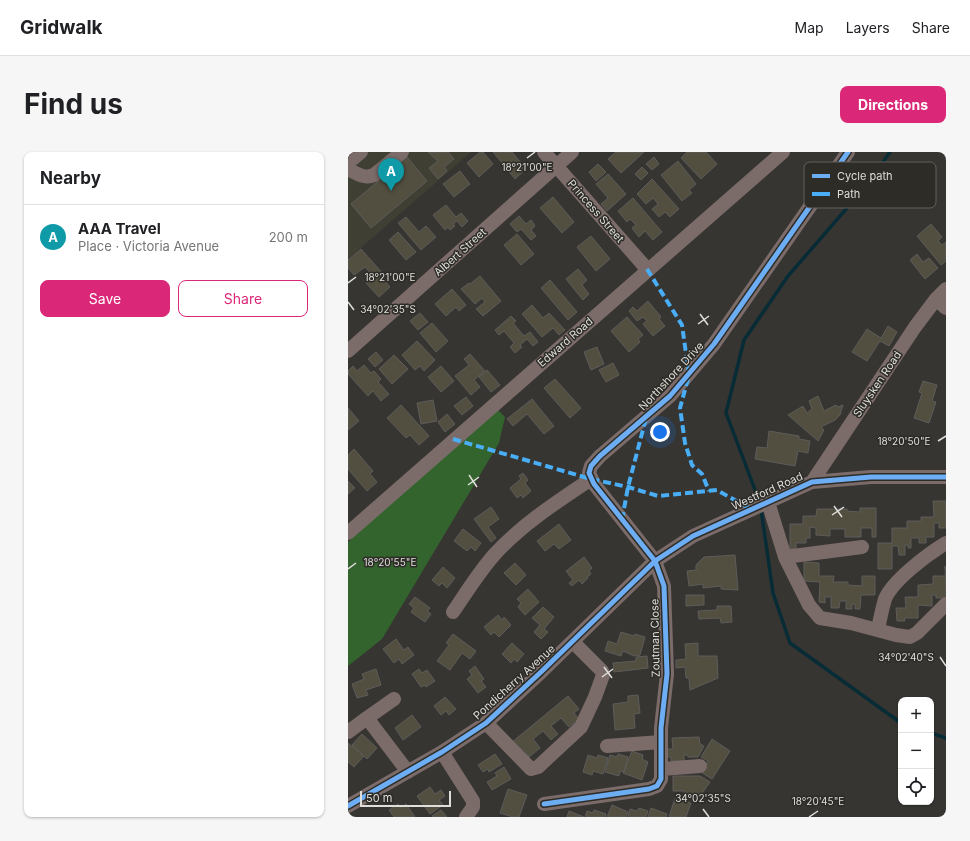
<!DOCTYPE html>
<html lang="en">
<head>
<meta charset="utf-8">
<style>
	:root { --surface:#fff; --page:#f6f6f6; --text:#202124; --muted:#757577; --line:#e0e0e0; --accent:#db2777 }
	body { margin:0; font-family:Inter,sans-serif; background:var(--page); color:var(--text) }
	.controls { position:absolute; right:12px; bottom:12px; display:grid; overflow:hidden; border-radius:8px; box-shadow:0 1px 3px #0004 }
	.controls button { width:36px; height:36px; display:grid; place-items:center; padding:0; border:0; border-bottom:1px solid var(--line); background:var(--surface); color:var(--text); font:20px sans-serif }
	.scale { position:absolute; left:12px; bottom:10px; width:91px; box-sizing:border-box; padding-left:4px; border:2px solid #dfdedb; border-top:0; font-size:11px; line-height:14px; white-space:nowrap; color:#dfdedb; -webkit-text-stroke:3px #2d2c27; paint-order:stroke }
	.you { position:absolute; left:312px; top:280px; width:14px; height:14px; margin:-10px; border:3px solid #fff; border-radius:50%; background:#1a73e8; box-shadow:0 0 0 6px #1a73e833 }
	.badge { display:grid; place-items:center; width:26px; height:26px; border-radius:50%; background:var(--accent); color:#fff; font-size:13px; font-weight:700 }
	.pin { position:absolute; translate:-50% -33px; filter:drop-shadow(0 1px 2px #0008) }
	.pin::after { content:''; position:absolute; top:21px; width:14px; height:12px; background:inherit; clip-path:polygon(0 0,100% 0,50% 100%) }
	.list { margin:0; padding:0; list-style:none }
	h2 { display:flex; justify-content:space-between; align-items:center; height:52px; margin:0; padding:0 16px; font-size:17px }
	h2 small { font-size:13px; font-weight:400; color:var(--muted) }
	.list li { display:grid; grid-template-columns:26px 1fr auto; gap:12px; align-items:center; box-sizing:border-box; height:64px; padding:0 16px; border-top:1px solid var(--line) }
	.list b { display:block; font-size:15px; white-space:nowrap }
	.list p { margin:0; font-size:13px; white-space:nowrap; color:var(--muted) }
	.list em { font-size:13px; font-style:normal; color:var(--muted) }
	.actions { display:flex; gap:8px; padding:12px 16px }
	.actions a { flex:1; padding:9px 0; border:1px solid var(--accent); border-radius:8px; text-align:center; font-size:14px; color:var(--accent) }
	.actions .main { background:var(--accent); color:#fff }
	.icon { flex:none; width:22px; height:22px; fill:none; stroke:currentColor; stroke-width:2; stroke-linecap:round; stroke-linejoin:round }
	.map { position:relative; flex:none; width:598px; height:665px; overflow:hidden; border-radius:8px }
	header { display:flex; align-items:center; gap:24px; box-sizing:border-box; height:56px; padding:0 20px; background:var(--surface); border-bottom:1px solid var(--line) }
	header strong { font-size:19px }
	nav { display:flex; gap:22px; margin-inline-start:auto; font-size:14px }
	.intro { display:flex; align-items:center; justify-content:space-between; box-sizing:border-box; height:96px; padding:0 24px }
	h1 { margin:0; font-size:28px }
	.button { padding:10px 18px; border-radius:8px; background:var(--accent); color:#fff; font-size:14px; font-weight:700 }
	main { display:flex; gap:24px; padding:0 24px }
	aside { flex:1; background:var(--surface); border-radius:8px; box-shadow:0 1px 3px #0004 }
	.map>svg:first-child { display:block }
	.built { fill:#403f34 }
	.green { fill:#33642d }
	.lines { fill:none; stroke-linecap:round; stroke-linejoin:round }
	.stream { stroke:#082c36; stroke-width:3.5 }
	.building { fill:#524f40; stroke:#5d5c5a }
	.minor { stroke:#7b6b69; stroke-width:14 }
	.quiet { stroke:#49aef6; stroke-width:4; stroke-dasharray:8 4; stroke-linecap:butt }
	.cycleway-casing { stroke:#2d2c27; stroke-width:8 }
	.cycleway { stroke:#6dadf4; stroke-width:5 }
	.ticks { fill:none; stroke:#dfdedb; stroke-width:1.5 }
	.labels { text-anchor:middle; stroke-width:3; stroke-linejoin:round; paint-order:stroke }
	.street-label { font-size:11px; fill:#dfdedb; stroke:#2d2c27 }
	.key { fill:#2d2c27; stroke:#62615d; stroke-width:1 }
	.key-label { font-size:11px; fill:#dfdedb }
	.ticks-label { font-size:10px; text-anchor:middle; fill:#dfdedb; stroke:#2d2c27; stroke-width:3; stroke-linejoin:round; paint-order:stroke }
</style>
</head>
<body>
<header>
<strong>Gridwalk</strong>
<nav><a>Map</a><a>Layers</a><a>Share</a></nav>
</header>
<div class="intro"><h1>Find us</h1><a class="button">Directions</a></div>
<main>
<aside>
<h2>Nearby<small></small></h2>
<ul class="list">
<li><span class="badge" style="background:#0f9aa8">A</span><div><b>AAA Travel</b><p>Place · Victoria Avenue</p></div><em>200 m</em></li>
</ul>
<div class="actions"><a class="main">Save</a><a>Share</a></div>
</aside>
<div class="map">
<svg width="598" height="665" viewBox="0 0 598 665">
	<rect width="100%" height="100%" fill="#363532"/>
	<path class="built" d="M0,0h123l-123,107z"/>
	<path class="green" d="M149,257l8,8 -6,26 -117,196 -34,27v-124z"/>
	<g class="lines">
		<path class="stream" d="M412,351l-34,-90 18,-73 44,-64 79,-91 23,-33
			M413,357l12,84 17,50 111,80
			M583,581l15,5"/>
	</g>
	<path class="building" d="M80,0h20l6,7 -10,8 3,4 -9,8 -9,-11 9,-7z
		M132,0h3l10,12 -14,13 -12,-14z
		M145,0h19l14,17 -11,10z
		M268,0h28l-23,21 -13,-14z
		M339,0h19l11,12 -16,15 -20,-21z
		M59,5l20,24 -56,47 -20,-24z
		M306,5l5,7 -7,6 -6,-6z
		M330,9l18,23 -7,6 3,3 -10,8 -21,-26z
		M250,12l8,8 -10,9 -7,-9z
		M294,15l6,6 -7,7 -6,-6z
		M112,19l10,13 -16,13 -11,-13z
		M260,22l18,20 -19,17 -6,-7 7,-6 -12,-14z
		M304,27l27,30 -9,8 -5,-5 -6,5 -7,-8 6,-5 -5,-6 -7,6 -9,-10z
		M205,45l21,25 -12,11 -22,-25z
		M285,46l29,34 -9,8 -8,-9 -6,6 -7,-9 4,-3 -6,-6 -3,3 -9,-11z
		M98,53l10,12 5,-4 7,8 -6,6 -5,-6 -4,3 2,2 -5,4 -2,-3 -3,3 -12,-15z
		M171,64l7,8 5,-4 4,6 -4,4 5,6 -5,4 -10,-11 -4,3 -7,-8z
		M58,65l13,15 7,-6 10,11 -15,13 -23,-27z
		M583,72l11,13 -4,4 4,4 4,-3v19l-5,4 -24,-29z
		M50,80l18,20 -10,8 -17,-20z
		M169,82l17,20 -13,11 -17,-20z
		M243,84l19,23 -14,12 -19,-24z
		M13,97l24,27 -2,3 7,8 -11,10 -13,-14 7,-7 -8,-9 -11,8 -6,-7v-8z
		M569,102l6,8 6,-4 9,10 -13,11 -15,-19z
		M230,117l9,11 -5,5 7,9 -6,6 -17,-21z
		M132,124l21,25 -18,15 -7,-7 9,-7 -3,-4 -7,6 -14,-15 8,-6 1,1z
		M202,128l27,32 -9,8 -27,-32z
		M104,137l14,16 -7,6 -3,-4 -10,9 -11,-12z
		M300,149l13,16 -2,2 6,7 -12,10 -10,-12 4,-3 -4,-4 -6,4 -8,-10 4,-4 4,4z
		M184,153l11,13 6,-5 16,17 -6,5 -6,-7 -11,9 -20,-23z
		M72,161l8,9 -10,8 -8,-9z
		M163,164l5,5 -3,2 11,13 6,-4 8,10 -5,4 -6,-7 -7,6 2,2 -7,6 -5,-6 4,-4 -10,-12 -5,4 -4,-5z
		M279,165l16,18 -5,4 2,3 -11,10 -18,-21z
		M84,171l16,18 -12,11 -16,-19z
		M540,174l9,6 -8,14 -9,-5 -13,20 -15,-9 15,-23 14,9z
		M69,189l18,19 -11,11 -4,-5 -5,4 -13,-15z
		M249,195l7,17 -13,6 -7,-18z
		M28,200l7,8 -8,7 -7,-8z
		M122,202l15,17 -11,9 6,7 -9,8 -16,-19 14,-11 -5,-6z
		M46,203l14,14 -16,15 -13,-15z
		M265,211l6,12 -13,7 -7,-12z
		M16,213l7,8 3,-2 7,8 -3,3 11,12 -8,7 -8,-10 -5,5 -20,-22v-3l5,-5 4,5z
		M93,214l13,15 -13,11 -13,-15z
		M139,218l13,15 -9,7 -12,-15z
		M207,227l26,29 -11,10 -26,-30z
		M575,229l14,4 -5,16 4,1 -7,21 -15,-5 8,-25 -3,-1z
		M470,244l6,15 12,-6 2,2 5,-2 -3,10 -5,5 -14,7 3,3 -6,11 -30,-26 15,-9 4,7 5,-4 -3,-8z
		M118,245l7,9 -11,9 -8,-9z
		M184,247l22,27 -10,8 -17,-20 -14,12 -6,-7z
		M85,248l4,21 -16,3 -4,-21z
		M53,253l28,31 -10,9 -9,-10 -4,3 -19,-20z
		M0,256l11,13 -11,9z
		M99,262l8,10 -10,8 -7,-10z
		M421,279l30,5v3l11,2 -2,12 -10,-2 -3,15 -40,-7 2,-12 10,1z
		M6,297l19,22 -3,3 7,8 -10,9 -19,-22v-14z
		M175,321l5,7 -3,3 6,8 -8,7 -2,-3 -4,3 -7,-10 11,-9 -2,-3z
		M0,329l7,7 -7,6z
		M585,349h13v27h-7v-5h-5v14h-8v6h-7v-5h-8v10h-3v-3h-3v10h-6l-1,-9h-6v23h-14v-26h14v-15h15v-7h14v-4h13z
		M143,355l8,12 -11,8 8,11 -5,4 -17,-23z
		M512,356h16v29h-4v-9h-11v9h-16v-8h-15v7l-14,-1v-7l-6,-1v11h-4v5h-10v6h-6v-25h13v-8h13l1,-7h30v2l13,1z
		M211,372l12,16 -12,9 -5,-5 -9,7 -8,-10z
		M115,377l18,14 -6,8 -4,-4 -4,4 -13,-10z
		M387,403l3,35 -17,-1v-3l-18,2v-4l-14,2 -2,-15 9,-1v-5l8,-8z
		M236,405l8,11 -3,3 2,3 -4,3 1,1 -6,6 -3,-4 -7,6 -3,-3 4,-3 -7,-9z
		M456,410l15,1v13h15l-1,6h15v3l14,1v-10h13v19h-14l-1,14h-5v-5h-3v5h-6v-8h-6l-1,7h-8v-11h-6v6l-6,-1 1,-20 -16,-1z
		M167,411l11,12 -10,10 -12,-12z
		M597,414l1,32h-10v-3h-4v11l-14,-1v13h-14l1,3h-8l-1,-13h10l-1,-11h13v-12l15,-1v-8h13z
		M95,415l12,11 -8,10 -5,-5 -3,3 -7,-6z
		M180,437l11,13 -14,13 -7,-8 3,-4 -4,-4z
		M338,443h18v10l-18,1z
		M67,445l15,11 -3,3 4,3 -6,8 -14,-10 3,-4 -5,-4z
		M369,454h14l1,16 -11,1 -1,-5 -21,1 -1,-8 19,-1z
		M195,455l11,10 -10,12 4,3 -7,7 -7,-7 6,-7 -8,-7z
		M150,463l4,5 2,-3 7,8 -12,12 -5,-5 -3,3 -7,-8z
		M273,480l13,4 1,-2 10,3 -5,18 -6,1 -11,-5 -2,5 -16,-5 3,-10 9,3z
		M105,482l23,17 -6,8 -8,-6 -12,17 -13,-9 12,-16 -3,-2z
		M48,487l8,11 4,-3 6,8 -12,9 -3,-5 -5,4 -11,-14z
		M164,491l12,11 -7,8 -3,-3 -3,4 -9,-9z
		M350,491v13h19l1,22 -28,12 -1,-12h-3l-1,-11 -9,1v-8l10,-1 -1,-15z
		M299,504l1,12 -34,4 -1,-9 23,-2v-4z
		M127,514l9,13 -3,2 5,6 -8,6 -11,-14 5,-4 -3,-4z
		M28,517l5,16 -15,5 2,5 -11,3 -5,-14 12,-5 -2,-5z
		M71,517l3,4 5,-3 8,11 -9,6 -1,-2 -4,2 -9,-13z
		M290,543l2,18 -6,1 1,14 -20,2 -2,-26 15,-2v-6z
		M220,544l11,13 -5,4 5,6 -10,8 -8,-9 -10,8 7,8 -7,6 -8,-9 -10,8 7,9 -11,9 -6,-8 -4,4 -8,-10z
		M97,545l11,12 -7,6 -3,-4 -5,4 -7,-9z
		M64,563l9,12 -18,13 -8,-12z
		M14,582l15,14 -10,11 -15,-14z
		M351,585l1,7 4,2 -6,11h-10l-1,-2h-3v6h-13v-4h-5v-8h7l-1,-11z
		M364,587l18,12 -18,28 -11,-7 7,-11 -7,-4z
		M0,591l16,13 -10,11 -6,-5z
		M284,599l11,4 -1,4 6,3 -6,18 -19,-7z
		M147,602l7,10 -13,8 -1,-3 -5,3 -5,-7z
		M270,602l10,3 -4,15 -4,-1 -1,5 -14,-4 5,-17 7,2z
		M240,603l9,3 1,-3 10,3 -5,16 -10,-3 -1,4 -9,-3z
		M156,615l7,12 -19,11 -5,-8 10,-6 -2,-3z
		M325,624h27l10,6 -9,13h-15l-2,-4h-11z
		M82,635l5,7 6,-4 4,6 -6,4 4,5 -13,9 -13,-18z
		M160,637l19,6 -8,22h-6l-13,-4z
		M327,646l16,5 -5,14h-17z
		M50,652l2,4 6,-4 9,13h-21l-5,-7z
		M264,653l16,7 -2,5h-19z
		M291,656l9,3 -2,6h-18l2,-8 7,2z
		M303,656l16,6 -1,3h-18z
		M93,658l6,7h-14l-1,-1z
		M246,658l12,4 -1,3h-20l2,-6 6,2z
		M221,659l15,6h-17z"/>
	<g class="lines">
		<path class="minor" d="M196,0l103,117
			M0,11l13,-11
			M0,17c9,5 17,10 26,6l28,-23
			M588,147l10,9
			M0,199l224,-199
			M464,330l103,-155 21,-28 10,-10
			M420,350l17,55 77,-10
			M0,381l435,-381
			M437,405l24,48 11,13 31,5 45,12 14,2 7,-4 29,-29
			M105,460c13,-19 26,-40 41,-57 27,-30 64,-54 97,-76
			M530,477c2,-9 4,-20 7,-30 8,-19 43,-45 61,-56
			M19,566l27,-19
			M138,571l45,46 7,-2 43,-40 14,-30 8,-22 -1,-4 -29,-29
			M0,580l19,-14 41,54
			M259,594l54,-4
			M94,600l31,49v6l-7,10
			M314,617l38,-3
			M196,652l105,-15 8,-3 4,-7v-51l6,-54 -3,-88 -9,-25 -61,-77 -5,-11 2,-7 9,-10 70,-60 44,-52 134,-192
			M0,654l94,-54 44,-29 55,-51 114,-111 38,-25 119,-54 59,-5h75"/>
		<path class="quiet" d="M299,117l35,56 7,50 -9,33 5,35 7,22 10,9 7,17
			M105,287l138,40 37,8 30,9 59,-6 35,20
			M274,368l6,-33 18,-69"/>
		<defs>
			<path id="cycleway" d="M196,652l105,-15 8,-3 4,-7v-51l6,-54 -3,-88 -9,-25 -61,-77 -5,-11 2,-7 9,-10 70,-60 44,-52 134,-192
				M0,654l94,-54 44,-29 55,-51 114,-111 38,-25 119,-54 59,-5h75"/>
		</defs>
		<use href="#cycleway" class="cycleway-casing"/>
		<use href="#cycleway" class="cycleway"/>
	</g>
	<path class="ticks" d="M179,6l8,-6M0,131l8,-6M0,150l6,8M352,162l8,11M350,172l11,-8M590,289l8,-5M121,323l8,12M120,333l11,-8M486,354l8,11M484,363l12,-8M0,417l8,-6M592,505l6,9M256,515l8,11M254,525l11,-8M355,657l6,8M461,665l9,-6"/>
	<g class="labels">
		<g class="street-label">
			<text transform="translate(248 59) rotate(49)" y="4">Princess Street</text>
			<text transform="translate(112 100) rotate(-42)" y="4">Albert Street</text>
			<text transform="translate(217 190) rotate(-41)" y="4">Edward Road</text>
			<text transform="translate(323 224) rotate(-47)" y="4">Northshore Drive</text>
			<text transform="translate(529 232) rotate(-56)" y="4">Sluysken Road</text>
			<text transform="translate(419 339) rotate(-24)" y="4">Westford Road</text>
			<text transform="translate(307 486) rotate(-91)" y="4">Zoutman Close</text>
			<text transform="translate(166 530) rotate(-42)" y="4">Pondicherry Avenue</text>
		</g>
	</g>
	<rect x="456" y="10" width="132" height="46" rx="6" class="key"/>
	<rect x="464" y="22" width="18" height="4" fill="#6dadf4"/>
	<rect x="464" y="40" width="18" height="4" fill="#49aef6"/>
	<g class="key-label">
		<text x="489" y="28">Cycle path</text>
		<text x="489" y="46">Path</text>
	</g>
	<g class="ticks-label">
		<text x="179" y="19">18°21'00"E</text>
		<text x="42" y="129">18°21'00"E</text>
		<text x="40" y="161">34°02'35"S</text>
		<text x="556" y="293">18°20'50"E</text>
		<text x="42" y="414">18°20'55"E</text>
		<text x="558" y="509">34°02'40"S</text>
		<text x="355" y="650">34°02'35"S</text>
		<text x="470" y="653">18°20'45"E</text>
	</g>
</svg>
<div class="controls">
<button>+</button>
<button>−</button>
<button><svg class="icon" aria-label="locate" viewBox="0 0 24 24"><circle cx="12" cy="12" r="6"/><path d="M12 2v4M12 18v4M2 12h4M18 12h4"/></svg></button>
</div>
<div class="scale">50 m</div>
<div class="you"></div>
<div class="pin badge" style="left:43px;top:39px;background:#0f9aa8">A</div>
</div>
</main>
</body>
</html>
